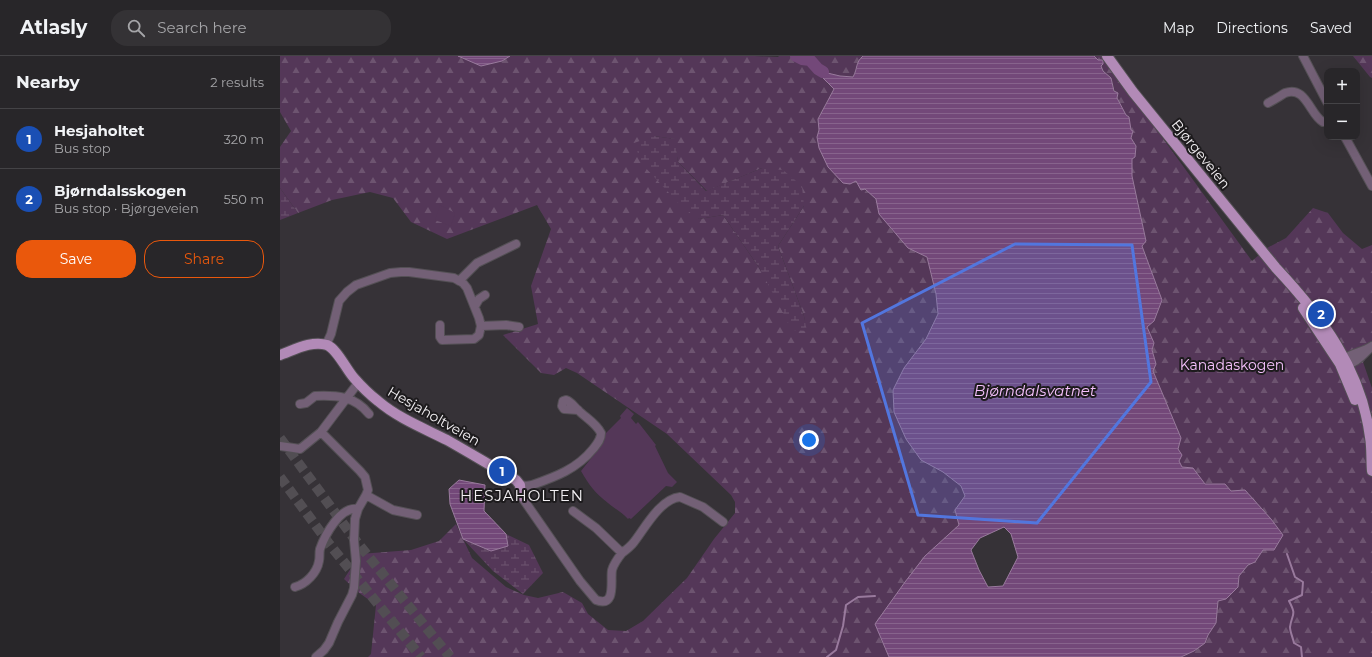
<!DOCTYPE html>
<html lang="en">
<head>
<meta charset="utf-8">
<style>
	:root { --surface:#282629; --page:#343235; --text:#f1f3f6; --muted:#a5a5a8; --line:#444346; --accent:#ea580c }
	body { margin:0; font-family:Montserrat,sans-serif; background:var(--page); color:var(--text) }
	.controls { position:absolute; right:12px; top:12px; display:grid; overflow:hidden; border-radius:8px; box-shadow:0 4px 16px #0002 }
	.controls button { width:36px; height:36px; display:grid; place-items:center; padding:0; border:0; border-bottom:1px solid var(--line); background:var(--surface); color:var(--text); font:20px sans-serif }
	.you { position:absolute; left:529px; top:384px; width:14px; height:14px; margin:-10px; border:3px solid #fff; border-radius:50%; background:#1a73e8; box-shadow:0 0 0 6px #1a73e833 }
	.badge { display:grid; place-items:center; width:26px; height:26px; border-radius:50%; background:var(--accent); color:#fff; font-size:13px; font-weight:700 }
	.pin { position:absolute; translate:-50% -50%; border:2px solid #fff; box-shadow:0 1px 4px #0006 }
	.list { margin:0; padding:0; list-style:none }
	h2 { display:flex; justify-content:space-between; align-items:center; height:52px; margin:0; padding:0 16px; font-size:17px }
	h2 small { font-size:13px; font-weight:400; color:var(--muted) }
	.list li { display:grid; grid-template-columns:26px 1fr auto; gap:12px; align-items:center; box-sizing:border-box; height:60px; padding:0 16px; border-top:1px solid var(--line) }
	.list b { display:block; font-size:15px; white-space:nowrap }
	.list p { margin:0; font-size:13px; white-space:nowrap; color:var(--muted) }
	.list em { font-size:13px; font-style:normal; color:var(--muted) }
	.actions { display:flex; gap:8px; padding:12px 16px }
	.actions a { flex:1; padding:9px 0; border:1px solid var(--accent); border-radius:16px; text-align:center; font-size:14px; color:var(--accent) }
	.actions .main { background:var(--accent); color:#fff }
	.icon { flex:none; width:22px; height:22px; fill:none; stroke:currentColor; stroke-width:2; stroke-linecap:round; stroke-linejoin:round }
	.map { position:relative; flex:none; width:1092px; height:601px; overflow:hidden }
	header { display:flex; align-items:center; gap:24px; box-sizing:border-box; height:56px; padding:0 20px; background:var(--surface); border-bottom:1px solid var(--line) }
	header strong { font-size:19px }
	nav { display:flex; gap:22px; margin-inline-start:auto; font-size:14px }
	.search { width:280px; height:36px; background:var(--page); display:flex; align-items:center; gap:10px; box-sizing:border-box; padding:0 14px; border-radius:16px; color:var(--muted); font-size:15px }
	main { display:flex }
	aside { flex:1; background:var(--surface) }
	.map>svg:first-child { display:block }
	.forest { fill:url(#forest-firs); fill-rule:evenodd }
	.wetland { fill:url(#wetland-marsh) }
	.green { fill:#543758 }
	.water { fill:url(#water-rules); stroke:#997a9d; fill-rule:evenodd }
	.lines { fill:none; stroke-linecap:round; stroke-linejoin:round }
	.stream { stroke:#997a9d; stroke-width:2 }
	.river { stroke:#734879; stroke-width:12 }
	.major-tunnel { stroke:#524e53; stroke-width:10; stroke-dasharray:10 5; stroke-linecap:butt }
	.minor-casing { stroke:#545055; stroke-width:10 }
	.major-casing { stroke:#545055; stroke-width:12 }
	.minor { stroke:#736076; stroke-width:8 }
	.major { stroke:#b28ab7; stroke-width:10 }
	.marked { fill:#5276de; fill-opacity:0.2; stroke:#5276de; stroke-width:3; stroke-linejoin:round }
	.labels { text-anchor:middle; stroke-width:4; stroke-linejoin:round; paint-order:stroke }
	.street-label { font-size:14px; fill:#f2eff2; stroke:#1d1b1d }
	.park-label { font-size:14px; fill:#f5c1fc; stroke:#1d1b1d }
	.water-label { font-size:15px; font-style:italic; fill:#f5c0fc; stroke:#1d1b1d }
	.neighbourhood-label { font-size:15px; letter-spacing:1px; fill:#f2eff2; stroke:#1d1b1d }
</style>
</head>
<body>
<header>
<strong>Atlasly</strong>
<div class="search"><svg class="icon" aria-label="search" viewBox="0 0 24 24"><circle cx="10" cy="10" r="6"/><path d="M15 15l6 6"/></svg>Search here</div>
<nav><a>Map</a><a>Directions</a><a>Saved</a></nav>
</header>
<main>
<aside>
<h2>Nearby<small>2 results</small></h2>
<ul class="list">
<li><span class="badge" style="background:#1a4fb4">1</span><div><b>Hesjaholtet</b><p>Bus stop</p></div><em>320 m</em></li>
<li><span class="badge" style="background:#1a4fb4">2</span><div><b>Bjørndalsskogen</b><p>Bus stop · Bjørgeveien</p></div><em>550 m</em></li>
</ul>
<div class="actions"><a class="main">Save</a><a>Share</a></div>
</aside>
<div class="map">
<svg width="1092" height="601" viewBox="0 0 1092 601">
	<defs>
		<pattern id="forest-firs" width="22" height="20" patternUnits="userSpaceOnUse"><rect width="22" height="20" fill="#543758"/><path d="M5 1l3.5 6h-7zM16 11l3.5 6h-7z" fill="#6d5470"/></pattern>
		<pattern id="wetland-marsh" width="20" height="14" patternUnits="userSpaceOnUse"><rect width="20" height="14" fill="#543758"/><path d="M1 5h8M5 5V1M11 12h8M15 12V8" fill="none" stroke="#6d5470"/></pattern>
		<pattern id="water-rules" width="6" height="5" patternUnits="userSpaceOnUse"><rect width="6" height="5" fill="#734879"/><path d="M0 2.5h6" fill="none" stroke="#87638c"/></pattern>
	</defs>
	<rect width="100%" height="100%" fill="#363237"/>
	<path class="forest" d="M0,0h178l23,10 21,-5 8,-5h244l24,1 1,-1h84c-7,7 -6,12 -10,21l-13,-1 -15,-3 2,10 7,6 -16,29 1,12 -2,7 39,44 23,19 44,55 4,2 9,37 2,20 -12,25 -25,36 -8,15 1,22 49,60 18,14 4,10 -10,14 4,15 -54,57 -29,42 13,33h-521l3,-3 5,-49 -18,-13 -14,-13 16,-25 51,-4 28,-9 17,-17 16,34 34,29 18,8 14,3 25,-6 19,11 6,11 20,16 18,1 17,-10 44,-43 27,-39 21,-26v-11l-4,-7 -64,-61 -90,-61 -11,-5 -12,7 -13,-2 -38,-38 35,-11 -7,-38 20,-57 -14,-24 -90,34 -36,-17 -18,-24 -23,-6 -38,8 -34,13 -18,-25v-41l11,-16 -11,-19zM374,80l20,3 4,23 29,29 55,-23 42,38 -26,40 26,70 2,15 -46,-62 -37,-54 -24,4z
		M814,0h9l149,205 15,-13 19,-10 27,-30 15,5 15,20 19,16 10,-4v107l-9,10 9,26v269h-191l13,-6 11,-8 3,-8 8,-12 2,-22 21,-23v-2l9,-11 7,-3 8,-12 20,-15 -12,-16 -26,-29 -14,1 -6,-7h-20l-6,-7 -18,-10 -2,-6 -1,-12 3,-11 -28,-67 3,-7 -4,-14 2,-7 -7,-16 15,-27 -20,-54 4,-6 -14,-64v-17l3,-3 1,-10 -5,-8 2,-6 -2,-2 -2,-13 -3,-2 -9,-17 -6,-20 -8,-7z
		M1073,0h19v22l-2,-1z"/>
	<path class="wetland" d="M374,80l21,3 3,23 28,29 56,-23 21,2 19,16 2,20 -26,40 26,70 3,15 -15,-1 -32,-61 -37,-54 -24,4 -17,-12 -40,-43 -8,-21z
		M0,132l18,25 -18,7z
		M226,478l23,11 14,28 -20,21 -30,-23 -30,-32 28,12 17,-5z"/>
	<path class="green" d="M160,149l15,8 -4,13 -16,-6z
		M347,352l7,6 -3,4 5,6 2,-2 18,23 -1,1 13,27 9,9 -5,5 -6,-1 -35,33 -2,-1 -1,1c-6,-7 -13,-10 -20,-16 -13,-10 -19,-18 -27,-32l15,-19 9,-18 16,-16 -1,-2z"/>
	<path class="water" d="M178,0h52l-8,5 -21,5z
		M583,0h231l4,4h5v4l-2,2 2,5 8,7 3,13 4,2 -1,5 9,17 3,2 2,13 2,1 -2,7 5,8 -1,11 -3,2v17l14,65 -4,5 20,54 -8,21 -7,6 7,16 -2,7 4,14 -3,7 28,67 -3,11 4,6 -3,6 3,6 11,1 12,16h20l6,7 14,-1 26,29 12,16 -9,15h-11l-8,12 -7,3 -9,11 -1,11 -12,12 -8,2 -2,22 -8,12 -3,8 -11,8 -13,6h-292l-14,-33 30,-42 20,-26 34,-31 -4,-15 10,-14 -4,-10 -18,-14 -22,-12 -15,-21 -12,-27 -1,-22 11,-22 22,-29 12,-25 -2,-20 -9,-37 -19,-9 -29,-34 -3,-15 -11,-10 -4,1 -5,-9 -6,3 -7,-1 -15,-16 -9,-19 -2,-11 2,-7 -1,-11 16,-30 -13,-13 2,-4 17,4 13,1c5,-9 2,-14 10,-21zM724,471l7,7 7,23 -15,29 -15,1 -9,-17 -8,-20 9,-12z
		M179,424l26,5 -1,26 22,23 2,12 -17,5 -28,-12 -13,-35 -1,-15z"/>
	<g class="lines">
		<path class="stream" d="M1007,498l8,23 8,5 -1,13 -13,6c8,15 3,12 1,26 0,5 3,11 4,16l7,4 1,10
			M547,601l9,-7 7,-24 3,-21 12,-8 17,-1"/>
		<path class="river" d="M516,0l6,3 8,1 8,9 5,3"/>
		<path class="major-tunnel" d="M0,382l76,103 94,116
			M0,421l50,68 91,112"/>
		<defs>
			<path id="minor" d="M1023,0l24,46
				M988,47c6,-3 12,-7 17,-10 21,-8 25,22 38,29l4,-1
				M1065,81l27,49
				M179,225l18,-18 39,-19
				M195,250l4,-7 6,-4
				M201,270l25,-1 13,2
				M46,289l5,-11 8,-33 8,-9 9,-7 34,-12 11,-1h8l45,6 9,5 4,5 12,30 2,8 -2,9 -5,4 -32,1 -2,-3v-12
				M1062,306c8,-10 20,-9 30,-16
				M1062,309c12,0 19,-8 27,-16
				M20,348l6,-1 9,-7c21,-1 40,0 54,18
				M0,390l20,3 21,-17
				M240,429l6,1 6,-1c23,-8 45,-16 61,-36 4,-5 8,-9 8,-16 -5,-10 -15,-15 -23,-23 -4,-3 -6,-8 -12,-10l-3,1 -1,5 2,3 14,1
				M86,439l27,15 24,5
				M241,440l59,85 16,19c21,8 14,-20 16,-30 2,-7 6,-12 10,-17
				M293,455l23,17 26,25c4,-3 9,-7 12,-11 11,-14 26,-43 46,-45l23,10 20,15
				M15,531c11,-3 22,-14 24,-26 1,-4 0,-8 1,-12 5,-14 20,-43 38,-40
				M36,601l8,-7 5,-7 9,-21 14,-27 2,-7 2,-27 -2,-21 1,-21 3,-10 8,-14 2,-5 -3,-13 -5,-6 -39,-39 37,-49"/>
			<path id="major" d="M827,0l26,36 143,176c46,49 85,101 94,169 2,11 1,23 2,34
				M1023,252l37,56 15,36
				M0,299c14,-5 32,-15 47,-10 10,4 19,24 27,33 7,8 15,16 24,23 20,17 45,27 69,39 23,13 46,27 69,40l4,5 1,11"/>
		</defs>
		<use href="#minor" class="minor-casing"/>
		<use href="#major" class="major-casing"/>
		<use href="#minor" class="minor"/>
		<use href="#major" class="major"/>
	</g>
	<path class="marked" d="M735,188l117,1 19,137 -114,141 -119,-8 -56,-192z"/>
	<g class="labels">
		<g class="street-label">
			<text transform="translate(921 98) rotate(51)" y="5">Bjørgeveien</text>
			<text transform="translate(154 360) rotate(30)" y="5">Hesjaholtveien</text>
		</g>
		<g class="park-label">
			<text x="952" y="314">Kanadaskogen</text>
		</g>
		<g class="water-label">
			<text x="755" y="340">Bjørndalsvatnet</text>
		</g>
		<g class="neighbourhood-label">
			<text x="242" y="445">HESJAHOLTEN</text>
		</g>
	</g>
</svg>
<div class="controls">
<button>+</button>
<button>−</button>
</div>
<div class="you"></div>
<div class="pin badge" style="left:222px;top:415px;background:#1a4fb4">1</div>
<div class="pin badge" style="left:1041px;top:258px;background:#1a4fb4">2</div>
</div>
</main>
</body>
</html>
